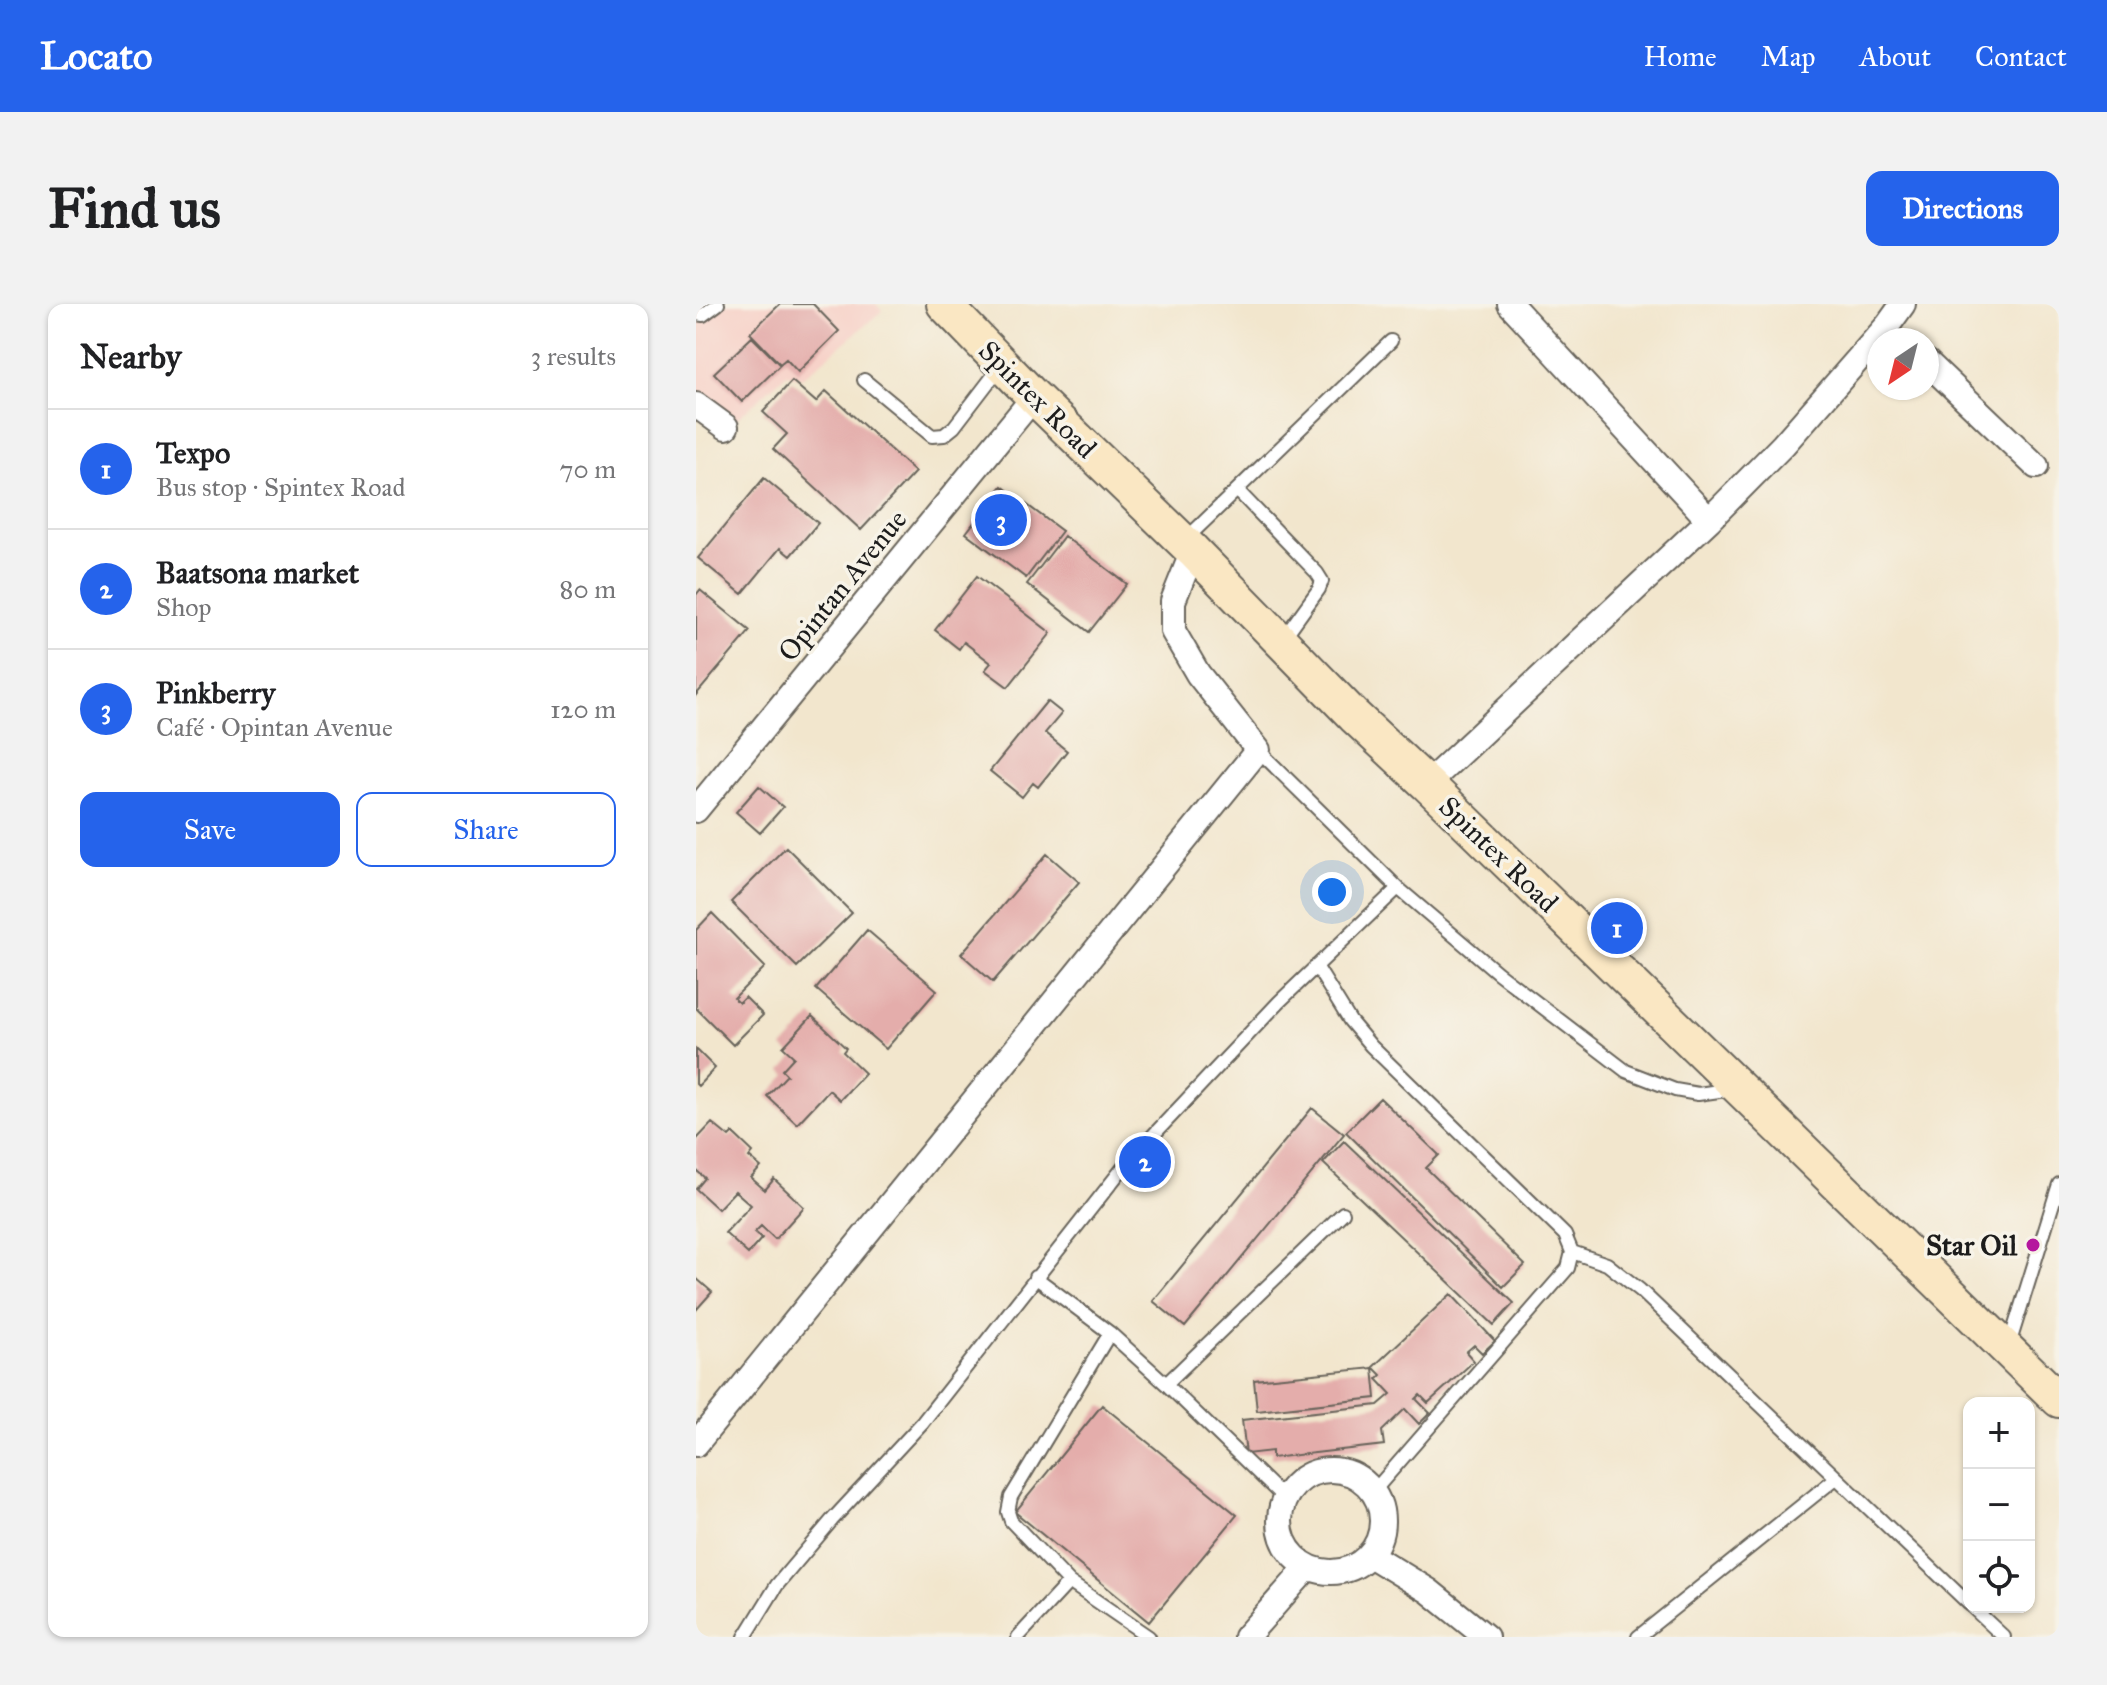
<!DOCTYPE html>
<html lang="en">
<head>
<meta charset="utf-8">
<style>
	:root { --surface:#fff; --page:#f2f2f2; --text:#202124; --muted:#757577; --line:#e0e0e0; --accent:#2563eb }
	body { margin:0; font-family:"IM FELL Great Primer",serif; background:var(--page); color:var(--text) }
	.controls { position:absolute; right:24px; bottom:24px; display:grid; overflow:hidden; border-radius:16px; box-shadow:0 2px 6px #0004 }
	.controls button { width:72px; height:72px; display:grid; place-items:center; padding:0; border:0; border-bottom:2px solid var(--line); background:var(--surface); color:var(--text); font:40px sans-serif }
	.compass { position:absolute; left:1171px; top:24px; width:72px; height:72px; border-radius:50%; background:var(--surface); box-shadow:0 2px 6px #0004; rotate:215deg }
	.you { position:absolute; left:636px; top:588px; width:28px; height:28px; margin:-20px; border:6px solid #fff; border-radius:50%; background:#1a73e8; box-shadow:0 0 0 12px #1a73e833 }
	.badge { display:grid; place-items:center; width:52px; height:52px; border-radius:50%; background:var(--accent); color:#fff; font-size:26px; font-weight:700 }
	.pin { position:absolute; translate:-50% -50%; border:4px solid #fff; box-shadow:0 2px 8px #0006 }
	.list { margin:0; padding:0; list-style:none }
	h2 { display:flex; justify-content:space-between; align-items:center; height:104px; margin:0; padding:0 32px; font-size:34px }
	h2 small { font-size:26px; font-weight:400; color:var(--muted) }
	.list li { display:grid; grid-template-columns:52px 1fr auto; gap:24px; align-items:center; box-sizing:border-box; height:120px; padding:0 32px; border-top:2px solid var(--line) }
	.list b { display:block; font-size:30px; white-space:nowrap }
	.list p { margin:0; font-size:26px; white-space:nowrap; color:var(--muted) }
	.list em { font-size:26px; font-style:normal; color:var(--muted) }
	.actions { display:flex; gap:16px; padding:24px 32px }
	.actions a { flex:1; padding:18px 0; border:2px solid var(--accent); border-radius:16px; text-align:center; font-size:28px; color:var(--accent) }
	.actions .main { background:var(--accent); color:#fff }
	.icon { flex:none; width:44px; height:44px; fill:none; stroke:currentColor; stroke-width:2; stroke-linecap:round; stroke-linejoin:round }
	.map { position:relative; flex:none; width:1363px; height:1333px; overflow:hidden; border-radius:16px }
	header { display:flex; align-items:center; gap:48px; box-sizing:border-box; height:112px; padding:0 40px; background:var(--accent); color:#fff }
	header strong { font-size:38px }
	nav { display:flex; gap:44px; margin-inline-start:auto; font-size:28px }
	.intro { display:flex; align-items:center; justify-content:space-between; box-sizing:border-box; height:192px; padding:0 48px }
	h1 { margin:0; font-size:56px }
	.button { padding:20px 36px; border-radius:16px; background:var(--accent); color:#fff; font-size:28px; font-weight:700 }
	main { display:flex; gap:48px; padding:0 48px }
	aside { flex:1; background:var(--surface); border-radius:16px; box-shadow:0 2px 6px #0004 }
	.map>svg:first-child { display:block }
	.built { fill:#f7d1c8 }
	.building { fill:#e4adab }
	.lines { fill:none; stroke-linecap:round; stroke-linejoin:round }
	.lane-casing { stroke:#67635a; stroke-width:16 }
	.street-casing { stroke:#67635a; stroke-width:28 }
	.secondary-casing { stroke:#67635a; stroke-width:38 }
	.lane { stroke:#fff; stroke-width:12 }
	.street { stroke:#fff; stroke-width:24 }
	.secondary { stroke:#fae7c3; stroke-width:34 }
	.poi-dot { fill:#b5179e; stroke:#f7f3e8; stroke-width:3 }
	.labels { text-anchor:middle; stroke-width:7; stroke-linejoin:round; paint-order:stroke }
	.street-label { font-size:28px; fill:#1c1c1c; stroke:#f7f3e8 }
	.poi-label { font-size:28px; font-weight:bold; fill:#1c1c1c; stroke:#f7f3e8; text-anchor:end }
</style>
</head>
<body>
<header>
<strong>Locato</strong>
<nav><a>Home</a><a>Map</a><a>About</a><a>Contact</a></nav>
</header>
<div class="intro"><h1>Find us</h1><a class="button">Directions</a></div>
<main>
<aside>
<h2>Nearby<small>3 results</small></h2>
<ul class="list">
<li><span class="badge">1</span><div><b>Texpo</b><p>Bus stop · Spintex Road</p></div><em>70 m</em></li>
<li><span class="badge">2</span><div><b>Baatsona market</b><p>Shop</p></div><em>80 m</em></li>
<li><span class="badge">3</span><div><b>Pinkberry</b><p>Café · Opintan Avenue</p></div><em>120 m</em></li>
</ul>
<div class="actions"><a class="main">Save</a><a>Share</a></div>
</aside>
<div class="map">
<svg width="1363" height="1333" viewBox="0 0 1363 1333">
	<rect width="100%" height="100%" fill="#f7f3e8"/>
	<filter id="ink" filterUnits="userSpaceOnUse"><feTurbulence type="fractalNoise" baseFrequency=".0125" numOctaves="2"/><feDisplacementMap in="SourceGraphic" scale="16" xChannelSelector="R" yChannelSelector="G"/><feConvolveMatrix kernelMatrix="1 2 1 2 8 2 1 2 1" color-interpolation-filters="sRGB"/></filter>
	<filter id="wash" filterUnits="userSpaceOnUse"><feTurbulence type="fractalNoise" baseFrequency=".006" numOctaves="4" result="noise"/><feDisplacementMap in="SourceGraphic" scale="32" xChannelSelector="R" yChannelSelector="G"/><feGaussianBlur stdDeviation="1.8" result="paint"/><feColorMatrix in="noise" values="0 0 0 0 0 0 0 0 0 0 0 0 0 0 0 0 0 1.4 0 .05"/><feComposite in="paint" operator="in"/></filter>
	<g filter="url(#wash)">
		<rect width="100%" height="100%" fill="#f2e6cd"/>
		<path class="built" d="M0,0h180l6,7 -80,67 -16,-4 -54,49 -36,-30z"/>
		<g id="blocks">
			<path class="building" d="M84,0h33l26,27 -41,41 -12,-13 -6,5 -30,-31z
				M56,33l28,28 -38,37 -28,-29z
				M96,77l24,21 10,-11 89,81 -54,58 -88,-81 14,-15 -24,-22z
				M68,174l54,45 -28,33 -10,-8 -38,46 -44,-36z
				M306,182l60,45 -36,47 -60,-45z
				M368,232l63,48 -38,48 -62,-48z
				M281,272l74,57 -43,54 -23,-17 6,-7 -27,-21 -5,7 -24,-19z
				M4,286l50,41 -54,64v-100z
				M351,397l15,12 -17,20 22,18 -29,36 -5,-4 -11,14 -32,-26z
				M63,482l24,21 -23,26 -24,-21z
				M90,543l66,66 -55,54 -66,-65z
				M351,550l32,28 -86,100 -32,-28z
				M929,605l14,8 -7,10 -13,-9z
				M16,609l53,54 -31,31 5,5 6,-6 18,18 -30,30 -37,-37v-78z
				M171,626l70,60 -51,59 -70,-60z
				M116,712l34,32 -3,4 22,21 -25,27 -11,-10 -32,34 -30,-28 20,-21 -5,-5 12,-13 -11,-10z
				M0,745l19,19 -17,18 -2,-2z
				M684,794l59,57 -13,13 99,97 -22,22 -157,-155z
				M616,804l32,26 -159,193 -32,-26z
				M16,819l17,14 4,-4 20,19 -4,5 12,10 -10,11 14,12 9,-11 30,28 -29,32 -14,-13 -6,6 7,6 -14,16 -23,-21 26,-28 -16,-14 -17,18 -22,-20 9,-11 -9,-8v-30z
				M648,837l170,162 -20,22 -171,-162z
				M0,974l16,14 -16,18z
				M755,990l44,47 -13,12 -8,-8 -8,7 8,9 -46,42 -8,-8 -4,4 14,14 -11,11 -14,-15 -23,22 2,14 -112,13v-7l-26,3 -4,-34 136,-15 13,-11 -14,-15 4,-4 -8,-8z
				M677,1064l3,30 -119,13 -3,-31z
				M406,1101l135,110 -88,107 -134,-110z"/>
		</g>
	</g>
	<g filter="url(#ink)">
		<use href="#blocks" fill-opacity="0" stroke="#67635a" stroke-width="2"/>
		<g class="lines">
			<defs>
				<path id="lane" d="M0,10l7,1 15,-11
					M168,76l68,56 12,-1 10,-8 46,-60
					M541,186l80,83 5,8 -3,8 -36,50
					M490,235l205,-198
					M562,446l140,138 100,85 128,98 49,19 23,4 35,-5
					M620,662l34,55 21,25 194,189 7,17 -4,16 -195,224
					M876,948l35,12 33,26 329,314
					M339,973l75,56 56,51 118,114
					M414,1029l-99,164 -3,15 3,9 58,61 80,55
					M1313,1041l50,-161
					M470,1080l177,-171
					M1276,1303l32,30
					M49,1333l32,-52 55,-65 90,-97 204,-259 153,-162 119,-114
					M322,1333l51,-55
					M942,1333l198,-159"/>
				<path id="street" d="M814,0l199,216
					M1231,58l109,104
					M0,101l30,22
					M731,480l282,-264 74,-75 105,-120 15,-21
					M0,506l338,-413
					M0,1140l562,-694 -60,-76 -25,-43v-30l20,-50
					M584 1217a51 51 0 1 1 102 0a51 51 0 1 1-102 0Z
					M674,1251l59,36 57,46
					M550,1333l62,-70"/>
				<path id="secondary" d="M248,0l90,93 159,154 161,165 73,68 632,616"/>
			</defs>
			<use href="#lane" class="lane-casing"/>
			<use href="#street" class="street-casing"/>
			<use href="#secondary" class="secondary-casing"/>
			<use href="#lane" class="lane"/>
			<use href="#street" class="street"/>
			<use href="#secondary" class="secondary"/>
		</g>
	</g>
	<circle class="poi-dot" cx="1337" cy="941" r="8"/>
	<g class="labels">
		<g class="street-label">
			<text transform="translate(342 95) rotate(45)" y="10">Spintex Road</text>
			<text transform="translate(146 281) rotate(-51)" y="10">Opintan Avenue</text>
			<text transform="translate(803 550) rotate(44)" y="10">Spintex Road</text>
		</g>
		<g class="poi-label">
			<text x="1321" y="951">Star Oil</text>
		</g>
	</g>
</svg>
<div class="controls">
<button>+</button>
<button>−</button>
<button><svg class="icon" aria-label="locate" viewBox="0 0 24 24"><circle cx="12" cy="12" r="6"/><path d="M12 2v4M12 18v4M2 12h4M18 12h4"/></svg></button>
</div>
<svg class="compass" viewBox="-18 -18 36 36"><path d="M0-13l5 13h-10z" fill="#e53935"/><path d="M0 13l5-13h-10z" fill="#757577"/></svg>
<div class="you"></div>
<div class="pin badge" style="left:921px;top:624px">1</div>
<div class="pin badge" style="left:449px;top:858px">2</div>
<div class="pin badge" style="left:305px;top:216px">3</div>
</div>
</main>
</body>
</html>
